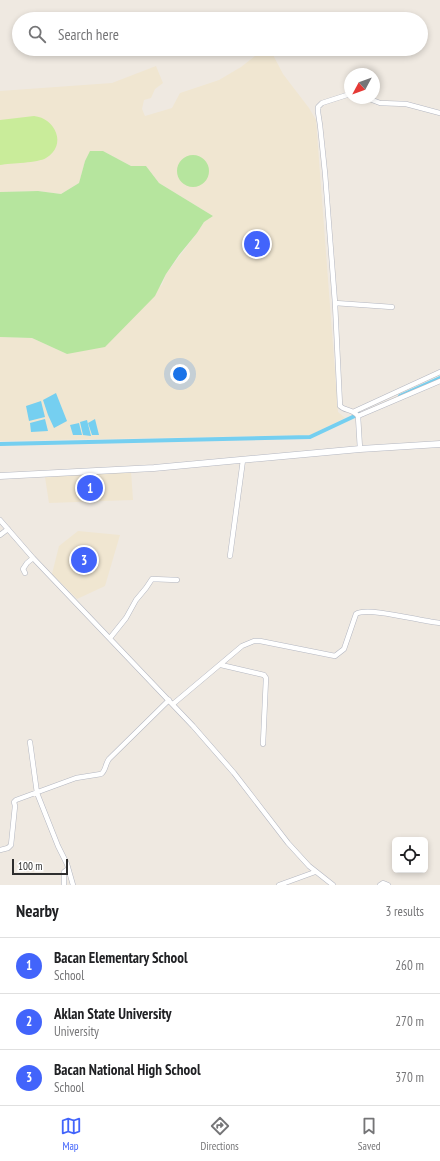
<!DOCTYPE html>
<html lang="en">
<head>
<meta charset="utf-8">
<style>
	:root { --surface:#fff; --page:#f2f2f2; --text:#202124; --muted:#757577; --line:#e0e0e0; --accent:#4264fb }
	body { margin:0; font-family:"PT Sans Narrow",sans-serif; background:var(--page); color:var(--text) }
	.controls { position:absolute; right:12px; bottom:12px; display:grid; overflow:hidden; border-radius:6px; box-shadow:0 2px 6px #0003 }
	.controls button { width:36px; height:36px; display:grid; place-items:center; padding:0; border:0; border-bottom:1px solid var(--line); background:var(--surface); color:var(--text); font:20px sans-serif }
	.compass { position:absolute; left:344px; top:68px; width:36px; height:36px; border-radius:50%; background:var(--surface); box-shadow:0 2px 6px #0003; rotate:229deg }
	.scale { position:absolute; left:12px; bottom:10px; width:56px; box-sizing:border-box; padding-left:4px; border:2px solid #2e2e2e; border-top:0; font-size:11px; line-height:14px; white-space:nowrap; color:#2e2e2e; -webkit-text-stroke:3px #fff; paint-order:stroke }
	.you { position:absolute; left:180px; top:374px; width:14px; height:14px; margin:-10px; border:3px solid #fff; border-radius:50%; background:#1a73e8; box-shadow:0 0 0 6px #1a73e833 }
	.badge { display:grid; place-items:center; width:26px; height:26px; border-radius:50%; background:var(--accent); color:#fff; font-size:13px; font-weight:700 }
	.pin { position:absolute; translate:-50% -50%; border:2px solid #fff; box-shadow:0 1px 4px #0006 }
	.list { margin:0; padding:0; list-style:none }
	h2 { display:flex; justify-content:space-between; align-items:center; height:52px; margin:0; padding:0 16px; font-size:17px }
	h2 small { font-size:13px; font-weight:400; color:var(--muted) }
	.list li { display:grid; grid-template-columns:26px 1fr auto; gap:12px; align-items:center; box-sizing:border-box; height:56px; padding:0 16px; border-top:1px solid var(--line) }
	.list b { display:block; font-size:15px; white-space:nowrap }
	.list p { margin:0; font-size:13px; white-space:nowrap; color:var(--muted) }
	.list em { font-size:13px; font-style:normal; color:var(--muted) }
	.icon { flex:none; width:22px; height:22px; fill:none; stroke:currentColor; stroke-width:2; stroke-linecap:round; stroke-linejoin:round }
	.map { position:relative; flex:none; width:440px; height:885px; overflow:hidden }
	.search { position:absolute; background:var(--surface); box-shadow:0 2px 6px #0003; left:12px; right:12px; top:12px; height:44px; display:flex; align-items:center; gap:10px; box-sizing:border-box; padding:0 14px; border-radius:22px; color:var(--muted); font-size:15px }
	.sheet { height:220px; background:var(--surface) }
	nav { display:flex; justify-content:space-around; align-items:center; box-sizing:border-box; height:56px; border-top:1px solid var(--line); background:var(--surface); font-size:11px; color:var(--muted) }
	nav a { display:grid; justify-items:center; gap:2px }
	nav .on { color:var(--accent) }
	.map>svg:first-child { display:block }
	.education { fill:#f0e6d1 }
	.green { fill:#b6e59e }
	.pitch { fill:#c9ec9a }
	.water { fill:#75cff0 }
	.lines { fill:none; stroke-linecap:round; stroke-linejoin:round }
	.canal { stroke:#75cff0; stroke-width:4 }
	.street-casing { stroke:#b4b7c1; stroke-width:5.5 }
	.secondary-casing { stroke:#b4b7c1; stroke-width:7 }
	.street { stroke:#fff; stroke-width:4.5 }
	.secondary { stroke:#fff; stroke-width:6 }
</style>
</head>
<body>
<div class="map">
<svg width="440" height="885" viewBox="0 0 440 885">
	<rect width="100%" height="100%" fill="#efe9e1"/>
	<path class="education" d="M264,49h6l13,25 26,34 7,12 22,292 7,6 -35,17 -310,6v-104l32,1 35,16 95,-69 4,-11 31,-41 7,-11 9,-6 -54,-33 -13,-17h-15l-28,-15 -18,10 -6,22 -18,11 -23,-3 -38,1v-101l112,-8 44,-17 7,17 -8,6 -4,9 -7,2 -2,9 3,7 27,-8 8,-15 39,-13 22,-13z
		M131,471l2,29 -84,3 -4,-26z
		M78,531l42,4 -15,51 -28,13 -25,-25 7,-28z"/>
	<path class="green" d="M90,151h13l28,15h15l13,17 54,33 -9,6 -7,11 -18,22 -13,19 -11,22 -50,51 -38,7 -35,-16 -32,-1v-145l38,-1 23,3 18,-11 6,-22z
		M177 171a16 16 0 1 1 32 0a16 16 0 1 1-32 0Z"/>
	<path class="pitch" d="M34,116c21,2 34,29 12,42 -8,5 -35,5 -46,7v-45z"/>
	<path class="water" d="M56,393l11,28 -13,7 -6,-13 -5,-15z
		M41,401l4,16 -16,4 -3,-15z
		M45,419l3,12 -17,1 -1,-9z
		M95,419l4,16h-7l-4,-12z
		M87,420l4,16 -8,-1 -3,-13z
		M79,423l3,12h-9l-3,-10z"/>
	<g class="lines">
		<path class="canal" d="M400,396l40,-18
			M0,444l310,-7 49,-23"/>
		<defs>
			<path id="street" d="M350,94l-28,9 -4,4v5l2,13 5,48 10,130 5,103c5,5 12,3 18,10l2,33
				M367,98l13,5 26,1 34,9
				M335,303l57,4
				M353,412l87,-40
				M358,416l82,-35
				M0,520l33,38 160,168 41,47 54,70 21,23 24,19
				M0,535l8,-6
				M230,556l13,-96
				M25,573l-2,-4 4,-6 6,-5
				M110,638l16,-20 10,-18 10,-12 6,-9 25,1
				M221,665l43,10 2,3 -3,66
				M173,704l69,-58 12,-5h6l75,15 9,-7 12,-35c11,-8 68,8 84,9
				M30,742l7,51 21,53 9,18 6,21
				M0,850l8,-2 3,-3 4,-39 -1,-4 2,-2 60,-22 25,-4c5,-3 4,-10 8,-15l60,-59
				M64,885v-13l4,-3
				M279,885l36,-13
				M380,885l3,-2 5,2"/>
			<path id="secondary" d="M0,476l154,-8 206,-19 80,-5"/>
		</defs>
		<use href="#street" class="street-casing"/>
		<use href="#secondary" class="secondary-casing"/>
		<use href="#street" class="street"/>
		<use href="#secondary" class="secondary"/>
	</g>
</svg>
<div class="controls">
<button><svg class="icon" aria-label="locate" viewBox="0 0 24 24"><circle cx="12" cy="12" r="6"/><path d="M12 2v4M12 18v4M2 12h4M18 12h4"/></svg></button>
</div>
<svg class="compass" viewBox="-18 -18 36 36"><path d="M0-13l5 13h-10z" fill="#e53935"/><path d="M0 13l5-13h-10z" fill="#757577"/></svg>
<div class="scale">100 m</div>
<div class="you"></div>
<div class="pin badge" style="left:90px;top:488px">1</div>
<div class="pin badge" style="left:257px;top:244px">2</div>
<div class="pin badge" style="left:84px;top:560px">3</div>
<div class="search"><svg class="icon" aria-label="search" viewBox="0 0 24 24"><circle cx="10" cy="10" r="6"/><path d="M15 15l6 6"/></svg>Search here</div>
</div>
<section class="sheet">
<h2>Nearby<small>3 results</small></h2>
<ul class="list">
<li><span class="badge">1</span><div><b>Bacan Elementary School</b><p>School</p></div><em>260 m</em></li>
<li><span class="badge">2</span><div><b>Aklan State University</b><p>University</p></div><em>270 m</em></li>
<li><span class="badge">3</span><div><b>Bacan National High School</b><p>School</p></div><em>370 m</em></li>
</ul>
</section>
<nav>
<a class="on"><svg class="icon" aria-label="map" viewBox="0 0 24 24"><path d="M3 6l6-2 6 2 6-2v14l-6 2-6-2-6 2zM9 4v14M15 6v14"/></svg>Map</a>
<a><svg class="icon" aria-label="directions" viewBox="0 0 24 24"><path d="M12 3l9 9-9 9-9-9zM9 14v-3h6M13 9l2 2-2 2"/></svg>Directions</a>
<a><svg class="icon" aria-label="saved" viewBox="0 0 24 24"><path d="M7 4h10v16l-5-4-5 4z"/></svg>Saved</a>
</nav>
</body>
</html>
